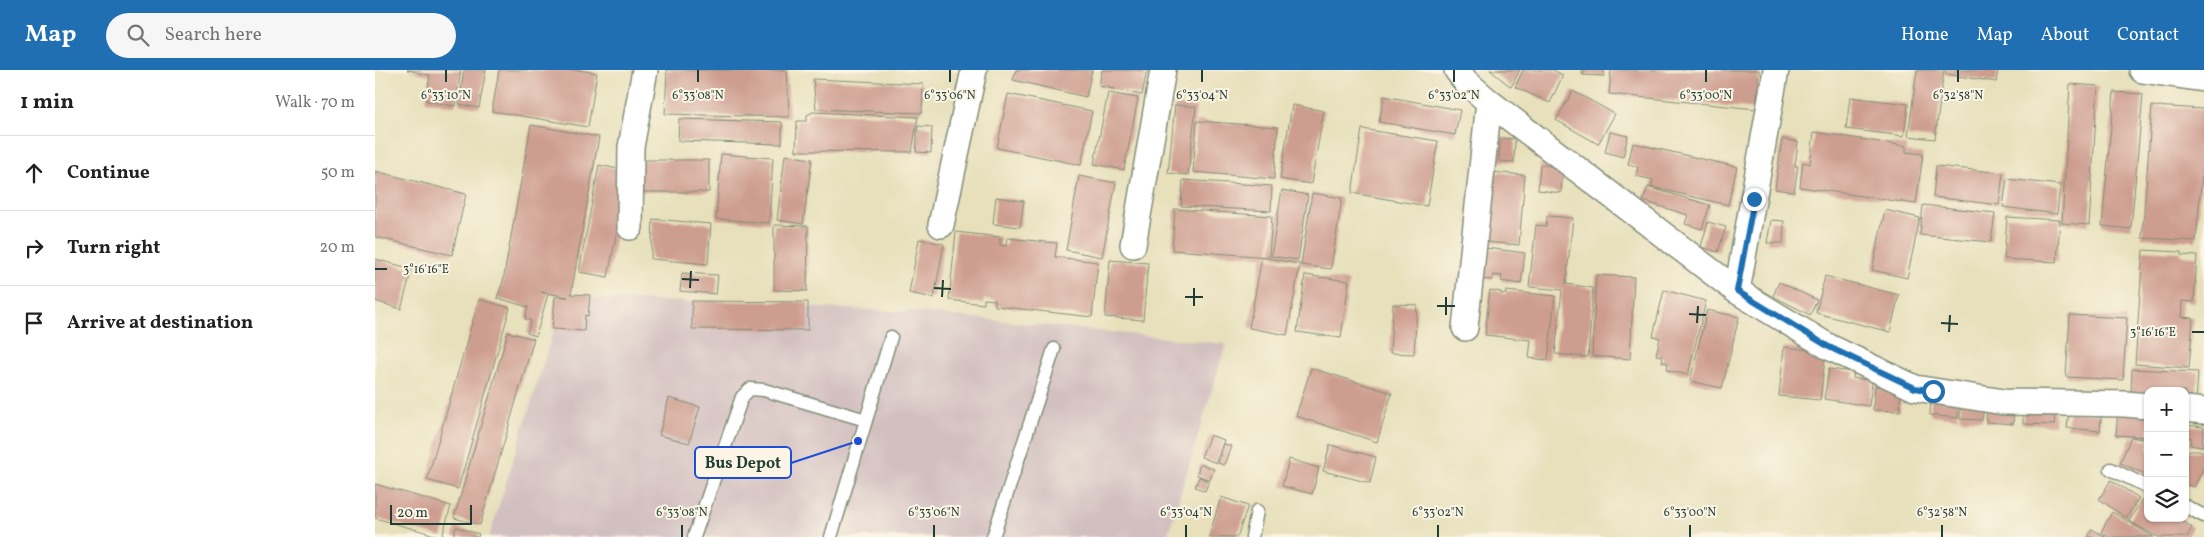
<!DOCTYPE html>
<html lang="en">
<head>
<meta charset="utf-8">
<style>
	:root { --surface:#fff; --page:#f6f6f6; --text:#202124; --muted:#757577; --line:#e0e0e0; --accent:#1f6fb2 }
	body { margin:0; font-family:Vollkorn,serif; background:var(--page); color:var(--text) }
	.controls { position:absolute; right:15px; bottom:15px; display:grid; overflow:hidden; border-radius:10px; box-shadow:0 1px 4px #0004 }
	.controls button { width:45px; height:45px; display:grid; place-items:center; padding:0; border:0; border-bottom:1px solid var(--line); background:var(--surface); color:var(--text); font:25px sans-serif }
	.scale { position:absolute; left:15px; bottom:12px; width:82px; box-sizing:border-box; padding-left:5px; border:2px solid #1f3d34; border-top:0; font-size:14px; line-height:18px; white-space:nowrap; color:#1f3d34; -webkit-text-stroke:4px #fcf5e5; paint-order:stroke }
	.stop { position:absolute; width:15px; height:15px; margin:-11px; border:4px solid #1f6fb2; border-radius:50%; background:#fff }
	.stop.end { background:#1f6fb2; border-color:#fff; box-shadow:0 1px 5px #0008 }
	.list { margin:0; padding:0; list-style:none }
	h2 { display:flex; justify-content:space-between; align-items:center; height:65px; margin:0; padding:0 20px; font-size:21px }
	h2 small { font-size:16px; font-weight:400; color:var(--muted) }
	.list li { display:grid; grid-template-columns:32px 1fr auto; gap:15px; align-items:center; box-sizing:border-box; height:75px; padding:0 20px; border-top:1px solid var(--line) }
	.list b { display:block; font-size:19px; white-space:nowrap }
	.list em { font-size:16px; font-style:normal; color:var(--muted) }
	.icon { flex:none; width:28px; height:28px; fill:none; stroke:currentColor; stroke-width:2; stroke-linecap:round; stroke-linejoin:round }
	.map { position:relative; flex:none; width:1829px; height:467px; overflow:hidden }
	header { display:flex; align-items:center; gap:30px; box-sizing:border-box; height:70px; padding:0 25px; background:var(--accent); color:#fff }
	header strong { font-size:24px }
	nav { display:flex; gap:28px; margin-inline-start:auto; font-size:18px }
	.search { width:350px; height:45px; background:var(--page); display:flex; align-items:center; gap:12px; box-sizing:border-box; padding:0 18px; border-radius:28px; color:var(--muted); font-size:19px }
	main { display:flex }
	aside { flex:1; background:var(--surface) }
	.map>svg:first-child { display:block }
	.industrial { fill:#d2bfc0 }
	.building { fill:#cd9d90 }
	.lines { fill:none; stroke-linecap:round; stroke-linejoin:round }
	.lane-casing { stroke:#838e78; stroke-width:15 }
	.street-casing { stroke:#838e78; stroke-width:28 }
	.lane { stroke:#fff; stroke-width:12 }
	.street { stroke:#fff; stroke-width:25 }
	.route { stroke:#1f6fb2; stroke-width:6 }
	.ticks { fill:none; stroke:#1f3d34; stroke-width:2 }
	.ticks-label { font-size:12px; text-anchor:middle; fill:#1f3d34; stroke:#fcf5e5; stroke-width:4; stroke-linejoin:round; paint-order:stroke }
	.leader { fill:none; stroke:#1d4ed8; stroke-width:2 }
	.callout-dot { fill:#1d4ed8; stroke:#fcf5e5; stroke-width:2 }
	.callout { fill:#fcf5e5; stroke:#1d4ed8; stroke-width:2 }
	.callout-label { font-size:16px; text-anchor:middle; font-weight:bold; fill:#1f3d34 }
</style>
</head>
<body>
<header>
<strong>Map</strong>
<div class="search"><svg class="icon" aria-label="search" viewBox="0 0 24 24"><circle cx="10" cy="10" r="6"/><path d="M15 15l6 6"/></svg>Search here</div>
<nav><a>Home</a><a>Map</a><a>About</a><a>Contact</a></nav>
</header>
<main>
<aside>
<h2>1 min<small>Walk · 70 m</small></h2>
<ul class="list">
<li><svg class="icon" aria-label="ahead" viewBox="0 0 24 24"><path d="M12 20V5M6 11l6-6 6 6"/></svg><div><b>Continue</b></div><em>50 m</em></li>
<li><svg class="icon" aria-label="right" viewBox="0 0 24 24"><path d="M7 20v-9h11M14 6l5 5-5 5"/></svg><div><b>Turn right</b></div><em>20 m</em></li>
<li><svg class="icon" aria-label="arrive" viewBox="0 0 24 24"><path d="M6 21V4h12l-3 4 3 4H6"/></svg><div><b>Arrive at destination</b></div></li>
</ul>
</aside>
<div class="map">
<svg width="1829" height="467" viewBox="0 0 1829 467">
	<rect width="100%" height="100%" fill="#fcf5e5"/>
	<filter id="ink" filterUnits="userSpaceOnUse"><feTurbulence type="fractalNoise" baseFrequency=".02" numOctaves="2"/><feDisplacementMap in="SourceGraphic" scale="10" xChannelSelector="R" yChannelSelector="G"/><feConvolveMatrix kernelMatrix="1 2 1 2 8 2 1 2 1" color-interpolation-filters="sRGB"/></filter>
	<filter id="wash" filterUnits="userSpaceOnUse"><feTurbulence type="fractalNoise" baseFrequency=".0096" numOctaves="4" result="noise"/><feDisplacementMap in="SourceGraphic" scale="20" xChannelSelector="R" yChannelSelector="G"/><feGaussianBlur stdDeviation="1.12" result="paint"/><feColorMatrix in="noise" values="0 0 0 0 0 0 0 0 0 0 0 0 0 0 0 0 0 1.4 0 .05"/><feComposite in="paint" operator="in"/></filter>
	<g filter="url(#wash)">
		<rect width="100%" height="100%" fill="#e7e0bb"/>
		<path class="industrial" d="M189,227l351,15 311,32 -59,193h-678z"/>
		<g id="blocks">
			<path class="building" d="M32,0h54l-6,36 -29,-5 4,-26z
				M89,0h22l-7,38 -20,-4z
				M124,0h80l18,3 -9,54 -96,-16z
				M292,0h120l2,47 -124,-3z
				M641,0h76l-6,27 -73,-17z
				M727,0h45l-5,25 -43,-9z
				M1115,0h30l-9,17z
				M1148,0h30l10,5 -13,28 -35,-16z
				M1208,0h21v6l-21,-1z
				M1236,0h148l-3,39 -147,-15z
				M1542,0h27l-9,69 -27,-3z
				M1571,0h52l-2,12 -51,-8z
				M438,9l110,5 -1,29 -106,-4z
				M1695,14l28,2 -9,139 -27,-2z
				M1198,21l42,23 -17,30 -42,-24z
				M1739,22l29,2 -12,135 -29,-3z
				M733,23l30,5 -14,72 -30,-6z
				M633,24l84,17 -11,54 -84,-17z
				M1009,26l76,14 -5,25 -76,-13z
				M1475,27l58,7 -4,32 -58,-7z
				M800,35l21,2 -8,68 -20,-2z
				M917,35l32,6 -13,73 -31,-5z
				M1777,36l52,3v41l-8,91 -54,-3z
				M438,42l105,5 -6,35 -116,-1 1,-30h10v-6z
				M304,49l103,3v22l-104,-3z
				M822,51l81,6 -4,52 -81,-7z
				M156,55l68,12 -28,157 19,1 -2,21 -3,-1 -1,16 -32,-2 3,-32h13l-27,-5 7,2 -12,42 -9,-3 4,-12 -6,-2 3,-12 -31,-9 6,-17z
				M543,56l14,1 -1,26 -15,-1z
				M987,59l76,12 -11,65 -75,-13z
				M1235,62l18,4 -5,21 -18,-5z
				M1439,62l92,14v6l17,2 -7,50 -116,-17 3,-25 7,2z
				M1125,68l15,1 -1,23 -15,-1z
				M1407,69l16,3 -3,24h3l-4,26 -19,-3z
				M1258,73l104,24 -9,38 -77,-18 2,-7 -17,-4 2,-9 -10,-3z
				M346,84l52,4 -4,65 -53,-4z
				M410,85l27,4 -9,65 -26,-4z
				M263,90h71v32h-71z
				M224,95l29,6 -20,106 -29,-5z
				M1165,95l23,2 -2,26 -23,-3z
				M1561,96l67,7 -4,32 -66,-8z
				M0,101l91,23 -14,61 -77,-18z
				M1116,102l34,3 -6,70 -34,-3z
				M704,106l37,7 -14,74 -36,-7z
				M1632,109l53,6 -3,29 -54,-7z
				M808,110l89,6 -1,25 -90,-5z
				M1273,117l62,18 -8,24 -17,-5 3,-9 -45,-14z
				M907,120l26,5 -10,65 -27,-4z
				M937,123l30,5 -11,71 -30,-4z
				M621,127l28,4 -4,26 -27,-3z
				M1548,135l72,8 -4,29 -71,-7z
				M800,139l97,7 -3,41 -97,-7z
				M1510,140l35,8 -13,60 -35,-8z
				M1172,146l26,2 -7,66 27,4 -5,69 -33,-3 7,-64 -33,-3 7,-62 10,1z
				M1632,147l53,3 -3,42 -53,-3z
				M278,149l58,5 -3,40 -57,-5z
				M1396,150l13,1 -1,22h-16z
				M1333,152l18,5 -8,25 -17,-5z
				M399,155l34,1 -1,65 -33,-1z
				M581,162l44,5v8l6,1 1,-8 50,5 -2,14 43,5 -6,55 -97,-11v-6l-11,-1v5l-35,-4z
				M544,169l25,5 -10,54 -25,-5z
				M1111,178l39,5 -4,31 -20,-3 1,-5 -9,-1 -1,5 -12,-1z
				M1768,180l38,2v3l16,1 -3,46 -12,-1 -1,16 12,1 -4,50 -54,-4z
				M887,187l38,7 -13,71 -38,-7z
				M0,189l37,10 -11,40 -26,-8z
				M735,190l38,3 -5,57 -38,-3z
				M307,203l36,2 -2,19 -36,-3z
				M930,205l44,6 -8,57 -44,-6z
				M1221,205l38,2 -4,82 -38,-3z
				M1450,206l74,19 -9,37 -74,-19z
				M1404,212l38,18 -7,15 -37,-19z
				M1115,220l11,2v2h5v-3l49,5 -7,64 -19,-2 2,-18 -46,-5z
				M1289,220l42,11 -18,74 -21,-5 1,-7 -6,-1 1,-6 -7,-1 4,-17 -7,-2z
				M104,229l31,9 -52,181 -31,-9z
				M317,231l116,1v28l-116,-1z
				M1018,234l24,1 -3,49 -24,-1z
				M1332,240l32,7 -17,71 -32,-7z
				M1695,245l57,3 -4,62 -57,-3z
				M133,262l26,7 -54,186 -26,-7z
				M1409,277l42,5 -6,48 -41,-4z
				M936,298l81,25 -15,49 -81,-26z
				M1454,299l25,3 -1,6 11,2 1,-5 8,1 -4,30 -45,-7z
				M1757,299l66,3 -2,30 -11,-1v-10h-37v8l-17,-4z
				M1500,316l26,2 -1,23 -27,-1z
				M294,328l31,9 -11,36 -30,-8z
				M1556,328l28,2 -1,18 -28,-3z
				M1586,332l24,1 -3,17 -22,-1z
				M1612,334l27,2 -1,18 -27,-2z
				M1648,336l32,2 -1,17 -31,-1z
				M1743,340l30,2v25l-32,-2z
				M1694,342l32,3 -1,16 -33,-3z
				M1810,355l19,2 -2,20 -12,-2 1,-8 -6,1z
				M835,365l14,5 -8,23 -15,-6z
				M1756,367l17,3v35l-28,-12z
				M849,374l7,2 -7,19 -6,-2z
				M955,375l46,12 -6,26 -47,-12z
				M1812,381h17v16l-10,20 -9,-3z
				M914,389l30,9 -7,26 -30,-8z
				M825,394l14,5 -4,11 -13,-5z
				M824,407l10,4 -4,10 -10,-4z
				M1736,410l28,18 -13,20 -27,-19z
				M0,414l76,22 -9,31 -67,-19z
				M846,427l27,9 -11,31 -28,-1z
				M1767,429l6,3v16h29l15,9 -5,10h-29l-29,-16z
				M1737,442l42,25h-45l-8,-5z
				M81,457l23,7 -1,3h-25z
				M1717,459l14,8h-18z"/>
		</g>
	</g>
	<g filter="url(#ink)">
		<use href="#blocks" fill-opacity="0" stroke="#838e78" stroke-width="1"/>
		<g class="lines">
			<defs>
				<path id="lane" d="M1736,399l37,18
					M1810,436l19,10
					M319,467l48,-140 8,-8 14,1 102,30
					M456,467l60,-200
					M618,467l61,-188
					M877,467l5,-26"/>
				<path id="street" d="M1082,0l9,12 23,20 248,189 92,56 86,41 89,14 121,2 23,2
					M1767,0l62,9
					M566,155l33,-155
					M255,157l1,-80 14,-77
					M758,175l30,-175
					M1362,221l39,-221
					M1090,258l24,-226
					M1810,339l19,2"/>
			</defs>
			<use href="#lane" class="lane-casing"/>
			<use href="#street" class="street-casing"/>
			<use href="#lane" class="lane"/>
			<use href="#street" class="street"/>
		</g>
	</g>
	<g class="lines" filter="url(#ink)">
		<path class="route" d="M1379,129l-17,92 92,56 86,41 18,3"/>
	</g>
	<path class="ticks" d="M71,12v-12M323,12v-12M575,12v-12M827,12v-12M1079,12v-12M1331,12v-12M1583,12v-12M0,199h12M307,209l17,1M315,218l1,-17M559,218l17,1M567,227l1,-17M810,227h18M819,236v-18M1062,236h18M1314,244l17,1M1071,245v-18M1322,253l1,-17M1566,253l17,1M1574,262l1,-17M1817,262h12M307,467v-12M559,467v-12M811,467v-12M1063,467v-12M1315,467v-12M1567,467v-12"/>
	<g class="ticks-label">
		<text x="71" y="29">6°33'10"N</text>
		<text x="323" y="29">6°33'08"N</text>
		<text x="575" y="29">6°33'06"N</text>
		<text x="827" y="29">6°33'04"N</text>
		<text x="1079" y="29">6°33'02"N</text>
		<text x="1331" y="29">6°33'00"N</text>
		<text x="1583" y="29">6°32'58"N</text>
		<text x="51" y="203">3°16'16"E</text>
		<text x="1778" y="266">3°16'16"E</text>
		<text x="307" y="446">6°33'08"N</text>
		<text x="559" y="446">6°33'06"N</text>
		<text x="811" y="446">6°33'04"N</text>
		<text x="1063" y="446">6°33'02"N</text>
		<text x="1315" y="446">6°33'00"N</text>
		<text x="1567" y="446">6°32'58"N</text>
	</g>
	<path class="leader" d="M483 371L416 393"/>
	<circle class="callout-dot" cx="483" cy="371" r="5"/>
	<rect class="callout" x="320" y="377" width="96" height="31" rx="5"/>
	<g class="callout-label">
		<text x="368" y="398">Bus Depot</text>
	</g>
</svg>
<div class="controls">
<button>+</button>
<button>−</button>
<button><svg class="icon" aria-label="layers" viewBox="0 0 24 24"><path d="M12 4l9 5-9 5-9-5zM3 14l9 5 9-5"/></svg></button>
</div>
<div class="scale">20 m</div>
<div class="stop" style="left:1558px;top:321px"></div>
<div class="stop end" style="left:1379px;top:129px"></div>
</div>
</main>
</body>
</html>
